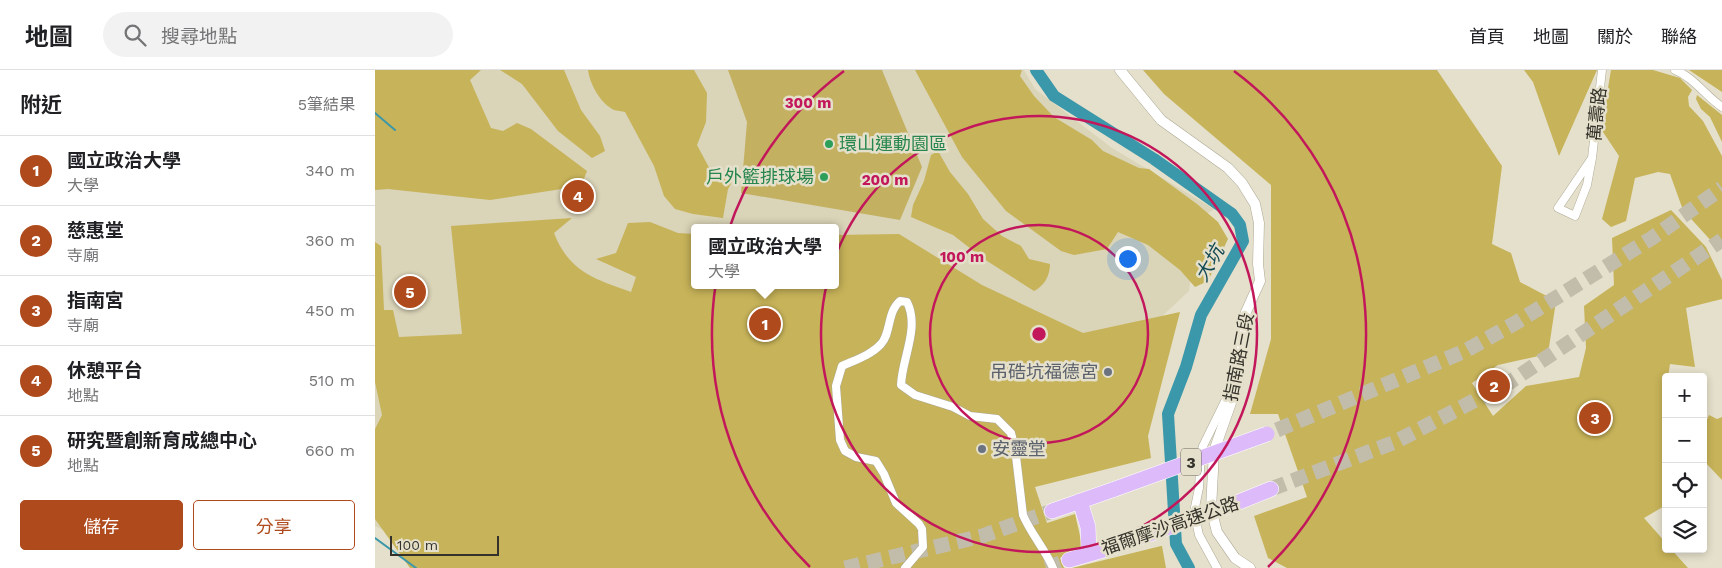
<!DOCTYPE html>
<html lang="zh-TW">
<head>
<meta charset="utf-8">
<style>
	:root { --surface:#fff; --page:#f2f2f2; --text:#202124; --muted:#757577; --line:#e0e0e0; --accent:#af4a1c }
	body { margin:0; font-family:"Work Sans","Noto Sans TC",sans-serif; background:var(--page); color:var(--text) }
	.controls { position:absolute; right:15px; bottom:15px; display:grid; overflow:hidden; border-radius:5px; box-shadow:0 2px 8px #0003 }
	.controls button { width:45px; height:45px; display:grid; place-items:center; padding:0; border:0; border-bottom:1px solid var(--line); background:var(--surface); color:var(--text); font:25px sans-serif }
	.scale { position:absolute; left:15px; bottom:12px; width:109px; box-sizing:border-box; padding-left:5px; border:2px solid #34322a; border-top:0; font-size:14px; line-height:18px; white-space:nowrap; color:#34322a; -webkit-text-stroke:4px #e5e0cb; paint-order:stroke }
	.you { position:absolute; left:752px; top:188px; width:18px; height:18px; margin:-12px; border:4px solid #fff; border-radius:50%; background:#1a73e8; box-shadow:0 0 0 8px #1a73e833 }
	.badge { display:grid; place-items:center; width:32px; height:32px; border-radius:50%; background:var(--accent); color:#fff; font-size:16px; font-weight:700 }
	.pin { position:absolute; translate:-50% -50%; border:2px solid #fff; box-shadow:0 1px 5px #0006 }
	.popup { position:absolute; left:316px; top:154px; width:148px; height:65px; box-sizing:border-box; display:grid; place-content:center; border-radius:5px; background:var(--surface); filter:drop-shadow(0 1px 4px #0005); font-size:16px; white-space:nowrap; color:var(--muted) }
	.popup b { font-size:19px; color:var(--text) }
	.popup::after { content:''; position:absolute; left:50%; top:100%; margin-left:-10px; border:10px solid transparent; border-top-color:var(--surface) }
	.list { margin:0; padding:0; list-style:none }
	h2 { display:flex; justify-content:space-between; align-items:center; height:65px; margin:0; padding:0 20px; font-size:21px }
	h2 small { font-size:16px; font-weight:400; color:var(--muted) }
	.list li { display:grid; grid-template-columns:32px 1fr auto; gap:15px; align-items:center; box-sizing:border-box; height:70px; padding:0 20px; border-top:1px solid var(--line) }
	.list b { display:block; font-size:19px; white-space:nowrap }
	.list p { margin:0; font-size:16px; white-space:nowrap; color:var(--muted) }
	.list em { font-size:16px; font-style:normal; color:var(--muted) }
	.actions { display:flex; gap:10px; padding:15px 20px }
	.actions a { flex:1; padding:11px 0; border:1px solid var(--accent); border-radius:5px; text-align:center; font-size:18px; color:var(--accent) }
	.actions .main { background:var(--accent); color:#fff }
	.icon { flex:none; width:28px; height:28px; fill:none; stroke:currentColor; stroke-width:2; stroke-linecap:round; stroke-linejoin:round }
	.map { position:relative; flex:none; width:1347px; height:498px; overflow:hidden }
	header { display:flex; align-items:center; gap:30px; box-sizing:border-box; height:70px; padding:0 25px; background:var(--surface); border-bottom:1px solid var(--line) }
	header strong { font-size:24px }
	nav { display:flex; gap:28px; margin-inline-start:auto; font-size:18px }
	.search { width:350px; height:45px; background:var(--page); display:flex; align-items:center; gap:12px; box-sizing:border-box; padding:0 18px; border-radius:28px; color:var(--muted); font-size:19px }
	main { display:flex }
	aside { flex:1; background:var(--surface) }
	.map>svg:first-child { display:block }
	.built { fill:#dad4b8; fill-rule:evenodd }
	.green { fill:#c3b161 }
	.forest { fill:#c7b359 }
	.lines { fill:none; stroke-linecap:round; stroke-linejoin:round }
	.stream { stroke:#3b98aa; stroke-width:2 }
	.river { stroke:#3b98aa; stroke-width:12 }
	.motorway-tunnel { stroke:#c2bdab; stroke-width:15; stroke-dasharray:15 8; stroke-linecap:butt }
	.minor-casing { stroke:#ada995; stroke-width:9 }
	.tertiary-casing { stroke:#ada995; stroke-width:11 }
	.motorway-casing { stroke:#fff; stroke-width:16 }
	.minor { stroke:#fff; stroke-width:8 }
	.tertiary { stroke:#fff; stroke-width:10 }
	.motorway { stroke:#ddbbfa; stroke-width:15 }
	.motorway-bridge-casing { stroke:#fff; stroke-width:16; stroke-linecap:butt }
	.motorway-bridge { stroke:#ddbbfa; stroke-width:15 }
	.ring { fill:none; stroke:#c2185b; stroke-width:2.5 }
	.leisure-dot { fill:#2e9e5b; stroke:#e5e0cb; stroke-width:2 }
	.worship-dot { fill:#6b7280; stroke:#e5e0cb; stroke-width:2 }
	.labels { text-anchor:middle; stroke-width:5; stroke-linejoin:round; paint-order:stroke }
	.shield { fill:#e5e0cb; stroke:#69665a; stroke-width:1 }
	.shield-label { font-size:16px; font-weight:bold; fill:#34322a }
	.street-label { font-size:18px; fill:#34322a; stroke:#e5e0cb }
	.leisure-label { font-size:18px; fill:#27864d; stroke:#e5e0cb; text-anchor:start }
	.worship-label { font-size:18px; fill:#5b616d; stroke:#e5e0cb; text-anchor:end }
	.water-label { font-size:19px; font-style:italic; fill:#124953; stroke:#e5e0cb }
	.centre { fill:#c2185b; stroke:#e5e0cb; stroke-width:2.5 }
	.ring-label { font-size:15px; text-anchor:middle; font-weight:bold; fill:#c2185b; stroke:#e5e0cb; stroke-width:5; stroke-linejoin:round; paint-order:stroke }
</style>
</head>
<body>
<header>
<strong>地圖</strong>
<div class="search"><svg class="icon" aria-label="search" viewBox="0 0 24 24"><circle cx="10" cy="10" r="6"/><path d="M15 15l6 6"/></svg>搜尋地點</div>
<nav><a>首頁</a><a>地圖</a><a>關於</a><a>聯絡</a></nav>
</header>
<main>
<aside>
<h2>附近<small>5筆結果</small></h2>
<ul class="list">
<li><span class="badge">1</span><div><b>國立政治大學</b><p>大學</p></div><em>340 m</em></li>
<li><span class="badge">2</span><div><b>慈惠堂</b><p>寺廟</p></div><em>360 m</em></li>
<li><span class="badge">3</span><div><b>指南宮</b><p>寺廟</p></div><em>450 m</em></li>
<li><span class="badge">4</span><div><b>休憩平台</b><p>地點</p></div><em>510 m</em></li>
<li><span class="badge">5</span><div><b>研究暨創新育成總中心</b><p>地點</p></div><em>660 m</em></li>
</ul>
<div class="actions"><a class="main">儲存</a><a>分享</a></div>
</aside>
<div class="map">
<svg width="1347" height="498" viewBox="0 0 1347 498">
	<rect width="100%" height="100%" fill="#e5e0cb"/>
	<path class="built" d="M0,0h649l11,19 77,59 102,61 -52,38 29,27 -2,17 -77,72 -641,205 -63,-25 -33,-17zM320,158h140v57h-140z"/>
	<path class="green" d="M353,0h154l40,97 -22,53 -159,-27 6,-71z"/>
	<path class="forest" d="M0,0h106l-11,10 21,48 12,3 14,-8 14,6 56,42 -6,15 -91,14 -102,-11 -13,1z
		M125,0h64l17,40 19,26 5,15 -13,7 -34,-27 -36,-47z
		M213,0h106l13,23 -1,29 -9,23 16,30 9,1 17,-7 -11,20 -5,29 -30,-4 -18,-5 -11,-13 -10,-30 -29,-54c-3,-1 -8,-1 -11,-2 -14,-7 -24,-26 -26,-40z
		M540,0h107l-2,6 14,20 20,21 38,23 11,11 36,17 10,1 48,35 21,18 10,17 -20,42 -13,6 -15,-17 -32,-25 -30,-13 -11,17 -33,6 -13,-4 -55,-40 -44,-54z
		M768,0h294l65,96 -10,78 19,9 9,29 36,19 -8,53 -50,11 -26,18 21,33 33,-30 53,-9 7,-29 -2,-42 30,-21 -2,-47 59,-28 35,37 16,33v19l-36,9 9,59 -25,-3 -2,13h-2v128l-22,13 22,25v6h5l17,19h-401l-19,-10 -14,-42 53,-19 -29,-83h-28l21,-75v-154l-107,-91z
		M1149,0h73l-38,86 -26,-74z
		M1236,0h42l27,8 12,12 -4,7 1,9 14,15 19,35v92l-8,-4 -31,-34 -13,-36 -12,-2 -23,6 -9,43 -15,6 -9,-8 17,-63 -18,-27z
		M1314,0h33v22z
		M1322,25l25,20v27l-12,-25 -9,-8 -5,-10z
		M563,81l12,21 18,22 15,25 19,17 19,10 8,13 21,5c0,12 -6,22 -16,27l-50,-32 -31,-24 -42,-18 2,-12 11,-24 7,-26z
		M197,148l-18,15c15,39 41,46 77,59l5,-15 -40,-18 20,-6 12,-30 22,-1 28,11 17,1v51h140v-50l64,-1 83,51 101,48 97,-21 -32,124 3,22 -116,29 12,36 28,-9 8,35 -23,9 4,10h-654l-35,-49v-90l7,-14 -7,-33v-140l6,4 3,64h9l6,27 63,-3 -11,-108z
		M1334,345l8,4 5,-2v63l-19,-20v-32z
		M787,476l4,22h-94l89,-22z"/>
	<g class="lines">
		<path class="stream" d="M0,43l20,17
			M0,468l41,30"/>
		<path class="river" d="M661,0l18,26 100,63 78,55 8,11 3,16 -42,74 -15,52 -18,47 8,130 13,24"/>
		<path class="motorway-tunnel" d="M902,360l188,-79 52,-29 135,-84 70,-50
			M896,419l124,-47 115,-60 212,-142
			M470,498l137,-32 70,-25
			M671,498l23,-8"/>
		<defs>
			<path id="minor" d="M1300,0c18,7 31,26 47,37
				M1217,88l-34,50 17,8 12,-31 5,-27 10,-88
				M530,498l18,-21 -1,-18 -3,-5 -23,-21 -12,-29 -8,-13 -20,-4 -11,-6 -5,-11 -4,-54 6,-20c13,-6 29,-11 39,-22 10,-10 6,-32 19,-43l7,1c13,26 -5,56 -6,83l14,10 38,12 17,9 27,3 14,14 4,15 8,67c8,19 22,34 30,53
				M842,498l-18,-33 -5,-23 5,-24 2,-35 2,-7 29,-59"/>
			<path id="tertiary" d="M745,0l41,50 67,48 14,15 13,21 4,19 -1,41 2,17 -14,31 -8,71 -24,68 -3,58 6,23 18,26 15,10"/>
			<path id="motorway" d="M705,431l8,26 1,27
				M849,438l47,-19
				M677,441l63,-22
				M694,490l41,-12"/>
		</defs>
		<use href="#minor" class="minor-casing"/>
		<use href="#tertiary" class="tertiary-casing"/>
		<use href="#motorway" class="motorway-casing"/>
		<use href="#minor" class="minor"/>
		<use href="#tertiary" class="tertiary"/>
		<use href="#motorway" class="motorway"/>
		<defs>
			<path id="motorway-bridge" d="M740,419l152,-55
				M735,478l114,-40"/>
		</defs>
		<use href="#motorway-bridge" class="motorway-bridge-casing"/>
		<use href="#motorway-bridge" class="motorway-bridge"/>
	</g>
	<g class="ring">
		<circle cx="664" cy="264" r="109"/>
		<circle cx="664" cy="264" r="218"/>
		<path d="M435 497A327 327 0 0 1 469 1M859 1A327 327 0 0 1 893 497"/>
	</g>
	<g class="leisure-dot">
		<circle cx="454" cy="74" r="5"/>
		<circle cx="449" cy="107" r="5"/>
	</g>
	<g class="worship-dot">
		<circle cx="733" cy="302" r="5"/>
		<circle cx="607" cy="379" r="5"/>
	</g>
	<g class="labels">
		<rect class="shield" x="806" y="378.5" width="20" height="27" rx="4"/>
		<g class="shield-label">
			<text x="816" y="398">3</text>
		</g>
		<g class="street-label">
			<text transform="translate(1222 44) rotate(-84)" y="6">萬壽路</text>
			<text transform="translate(864 287) rotate(-79)" y="6">指南路三段</text>
			<text transform="translate(795 456) rotate(-19)" y="6">福爾摩沙高速公路</text>
		</g>
		<g class="leisure-label">
			<text x="464" y="80">環山運動園區</text>
			<text x="439" y="113" text-anchor="end">戶外籃排球場</text>
		</g>
		<g class="worship-label">
			<text x="723" y="308">吊硞坑福德宮</text>
			<text x="617" y="385" text-anchor="start">安靈堂</text>
		</g>
		<g class="water-label">
			<text transform="translate(834 193) rotate(-60)" y="7">大坑</text>
		</g>
	</g>
	<circle cx="664" cy="264" r="8" class="centre"/>
	<g class="ring-label">
		<text x="433" y="38">300 m</text>
		<text x="510" y="115">200 m</text>
		<text x="587" y="192">100 m</text>
	</g>
</svg>
<div class="controls">
<button>+</button>
<button>−</button>
<button><svg class="icon" aria-label="locate" viewBox="0 0 24 24"><circle cx="12" cy="12" r="6"/><path d="M12 2v4M12 18v4M2 12h4M18 12h4"/></svg></button>
<button><svg class="icon" aria-label="layers" viewBox="0 0 24 24"><path d="M12 4l9 5-9 5-9-5zM3 14l9 5 9-5"/></svg></button>
</div>
<div class="scale">100 m</div>
<div class="you"></div>
<div class="pin badge" style="left:390px;top:254px">1</div>
<div class="popup"><b>國立政治大學</b>大學</div>
<div class="pin badge" style="left:1119px;top:316px">2</div>
<div class="pin badge" style="left:1220px;top:348px">3</div>
<div class="pin badge" style="left:203px;top:126px">4</div>
<div class="pin badge" style="left:35px;top:222px">5</div>
</div>
</main>
</body>
</html>
